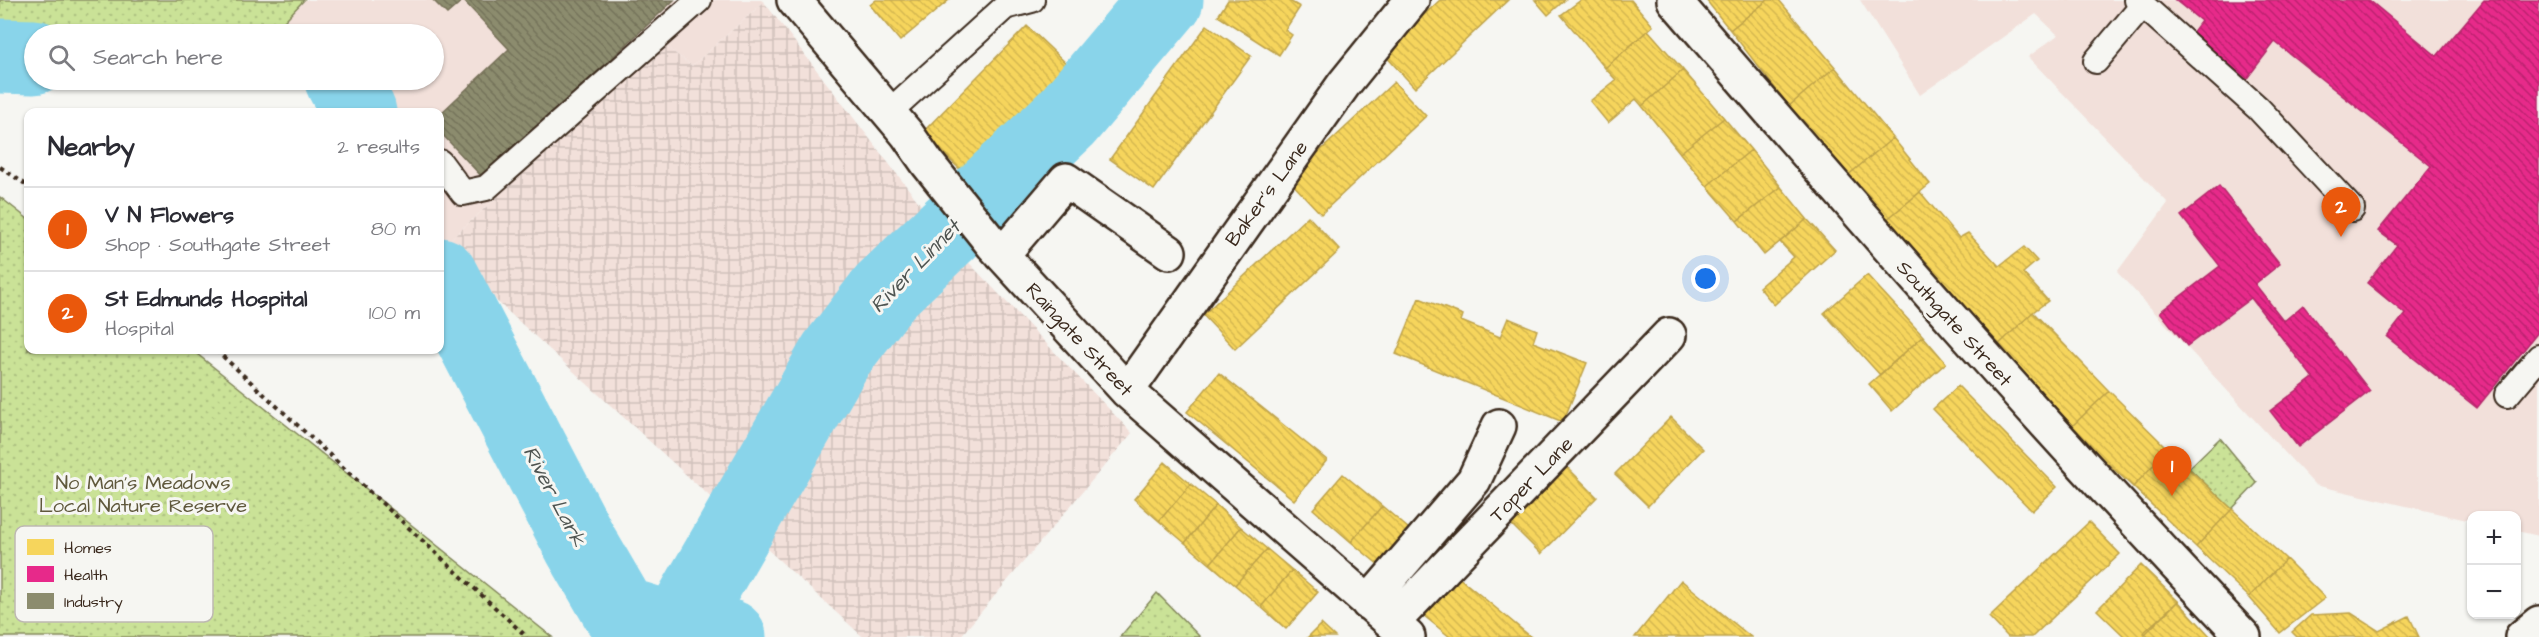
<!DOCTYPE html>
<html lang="en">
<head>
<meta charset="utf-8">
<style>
	:root { --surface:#fff; --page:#f7f7f7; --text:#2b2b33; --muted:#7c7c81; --line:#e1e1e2; --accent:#ea580c }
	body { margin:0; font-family:"Architects Daughter",sans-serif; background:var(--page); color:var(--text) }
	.controls { position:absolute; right:18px; bottom:18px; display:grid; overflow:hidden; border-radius:12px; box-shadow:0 2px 4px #0004 }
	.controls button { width:54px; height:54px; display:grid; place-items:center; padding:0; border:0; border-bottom:2px solid var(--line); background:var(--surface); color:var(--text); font:30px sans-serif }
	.you { position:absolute; left:1706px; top:279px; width:21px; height:21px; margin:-15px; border:4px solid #fff; border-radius:50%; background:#1a73e8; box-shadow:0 0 0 9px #1a73e833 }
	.badge { display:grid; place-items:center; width:39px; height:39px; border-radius:50%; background:var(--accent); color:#fff; font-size:20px; font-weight:700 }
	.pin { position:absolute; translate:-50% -50px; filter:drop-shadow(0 2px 3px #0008) }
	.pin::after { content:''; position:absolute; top:32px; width:21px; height:18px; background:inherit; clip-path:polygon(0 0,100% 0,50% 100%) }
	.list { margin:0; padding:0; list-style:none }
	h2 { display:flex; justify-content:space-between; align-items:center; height:78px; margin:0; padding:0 24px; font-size:26px }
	h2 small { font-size:20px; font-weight:400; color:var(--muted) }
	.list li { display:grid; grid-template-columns:39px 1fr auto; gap:18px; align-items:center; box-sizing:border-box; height:84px; padding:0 24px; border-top:2px solid var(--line) }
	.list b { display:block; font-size:22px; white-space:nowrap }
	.list p { margin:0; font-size:20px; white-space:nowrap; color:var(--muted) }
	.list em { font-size:20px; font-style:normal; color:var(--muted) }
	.icon { flex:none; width:33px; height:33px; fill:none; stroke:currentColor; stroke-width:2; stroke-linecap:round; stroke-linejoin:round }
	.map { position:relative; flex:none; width:2539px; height:637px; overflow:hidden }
	.search { position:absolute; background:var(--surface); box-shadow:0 2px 4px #0004; left:24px; top:24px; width:420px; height:66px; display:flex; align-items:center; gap:15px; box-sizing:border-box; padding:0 21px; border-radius:33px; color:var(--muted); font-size:22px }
	.panel { position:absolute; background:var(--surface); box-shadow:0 2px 4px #0004; left:24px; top:108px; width:420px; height:246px; border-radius:12px }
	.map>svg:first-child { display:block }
	.built { fill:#f2e0da }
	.industrial { fill:url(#industrial-grid) }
	.park { fill:url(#park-dots); stroke:#82865a; stroke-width:1.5 }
	.homes { fill:url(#homes-back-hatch); stroke:#bea249; stroke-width:1.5 }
	.health { fill:url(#health-back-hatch); stroke:#b3296a; stroke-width:1.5 }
	.industry { fill:url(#industry-back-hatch); stroke:#746f56; stroke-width:1.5 }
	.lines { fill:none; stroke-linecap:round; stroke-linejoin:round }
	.river { stroke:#89d4ea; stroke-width:75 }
	.lane-casing { stroke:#3b2a1e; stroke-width:28 }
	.street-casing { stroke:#3b2a1e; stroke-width:38 }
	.secondary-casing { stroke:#3b2a1e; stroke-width:38 }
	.path { stroke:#3b2a1e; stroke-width:4; stroke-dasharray:4.5 4.5; stroke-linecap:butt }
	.lane { stroke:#f6f6f2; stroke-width:24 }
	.street { stroke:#f6f6f2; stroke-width:33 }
	.secondary { stroke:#f6f6f2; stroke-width:33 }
	.labels { text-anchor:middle; stroke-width:6; stroke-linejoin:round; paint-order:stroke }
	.street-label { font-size:20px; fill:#3b2a1e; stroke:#f6f6f2 }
	.park-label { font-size:20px; fill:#5f583c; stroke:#f6f6f2 }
	.water-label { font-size:21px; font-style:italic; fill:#4e5451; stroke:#f6f6f2 }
	.key { fill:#f6f6f2; stroke:#beb9b2; stroke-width:1.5 }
	.key-label { font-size:16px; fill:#3b2a1e }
</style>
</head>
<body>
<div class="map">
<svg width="2539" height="637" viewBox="0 0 2539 637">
	<defs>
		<pattern id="industrial-grid" width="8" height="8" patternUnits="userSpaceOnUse" patternTransform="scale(1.5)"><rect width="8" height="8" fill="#f2e0da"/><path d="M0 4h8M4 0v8" fill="none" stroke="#d0c0bb"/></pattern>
		<pattern id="park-dots" width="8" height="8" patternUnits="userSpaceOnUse" patternTransform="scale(1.5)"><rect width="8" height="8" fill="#cae297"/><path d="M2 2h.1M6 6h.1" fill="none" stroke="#aec282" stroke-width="1.8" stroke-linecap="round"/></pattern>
		<pattern id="homes-back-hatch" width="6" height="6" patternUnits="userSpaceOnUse" patternTransform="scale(1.5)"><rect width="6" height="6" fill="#f6d55c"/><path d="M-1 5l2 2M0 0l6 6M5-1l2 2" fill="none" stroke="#d4b750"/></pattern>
		<pattern id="health-back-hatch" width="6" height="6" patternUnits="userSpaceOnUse" patternTransform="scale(1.5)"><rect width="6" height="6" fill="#e7298a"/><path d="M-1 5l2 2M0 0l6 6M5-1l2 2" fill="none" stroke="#bc2370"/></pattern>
		<pattern id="industry-back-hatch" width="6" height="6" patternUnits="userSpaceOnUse" patternTransform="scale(1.5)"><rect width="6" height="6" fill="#8c8c6e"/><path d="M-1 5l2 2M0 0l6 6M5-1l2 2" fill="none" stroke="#74735a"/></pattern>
	</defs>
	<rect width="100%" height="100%" fill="#f6f6f2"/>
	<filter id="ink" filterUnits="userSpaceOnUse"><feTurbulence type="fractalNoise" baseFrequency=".0167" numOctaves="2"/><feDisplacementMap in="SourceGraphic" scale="12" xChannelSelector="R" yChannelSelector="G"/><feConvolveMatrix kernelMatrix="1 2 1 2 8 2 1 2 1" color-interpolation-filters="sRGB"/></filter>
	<g filter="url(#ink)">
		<path class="built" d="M304,0h457l3,2 -72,64 -28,-21 -224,204v-137h-67l-18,-32h79v-46h-162z
			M1860,0h679v536l-22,-5 -1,-15h-44l-1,5 -156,-36 -198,-213 51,-69 -140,-146 30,-22 -22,-21 -116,81z"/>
		<path class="industrial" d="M764,2l187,242 181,189 -172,204h-97l-423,-388 224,-204 28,21z"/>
		<path class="park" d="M0,0h304l-32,34h-238v9l-34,-2z
			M0,197l28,22v131h164l360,287h-552z
			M2220,438l37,45 -25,26 -43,-41z
			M1157,593l43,44h-80z"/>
		<path class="homes" d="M876,0h73l-49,41 -30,-36z
			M1228,0h60l12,7 -15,23 7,5 -13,20 -61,-39z
			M1440,0h68l-93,88 -32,-35z
			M1535,0h30l-17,15z
			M1581,0h50l22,26 -48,42 -44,-53z
			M1706,0h62l-38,30z
			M1768,0h11l56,67 -46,39 -59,-76z
			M1207,25l44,31 -97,134 -44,-31z
			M1027,26l44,42 -105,107 -44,-42z
			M1648,30l35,40 -41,36 -6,-7 -28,24 -18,-22 26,-21 -11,-12z
			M1835,67l58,71 -46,38 -58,-70z
			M1683,70l41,48 -44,35 -38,-47z
			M1394,82l32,34 -105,98 -32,-34z
			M1724,118l27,32 -44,36 -27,-33z
			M1893,138l37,46 -45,37 -38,-45z
			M1751,150l30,37 -44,34 -30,-35z
			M1781,187l26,32 -43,36 -27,-34z
			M1920,192l39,46 9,-5 31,33 25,-19 13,14 -14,12 25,28 -15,11 -39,37 -109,-128z
			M1308,216l32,34 -105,99 -32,-34z
			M1807,219l28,31 -61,55 -15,-18 35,-30 -14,-15z
			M1867,275l56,61 -43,39 -56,-62z
			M1419,298l44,17 -2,6 39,16 8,-19 29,12 -4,12 54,21 -24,59 -167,-68z
			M2033,312l76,79 -39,37 -76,-79z
			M1923,336l23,27 -54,48 -23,-27z
			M1219,373l108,87 -33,40 -107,-88z
			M1958,386l99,101 -25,24 -99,-102z
			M2109,391l59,58 -35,38 -63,-59z
			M1671,417l32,32 -55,57 -33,-32z
			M2168,449l64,60 -36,38 -63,-60z
			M1165,462l26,22 -32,37 -25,-22z
			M1564,464l33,33 -56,57 -33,-33z
			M1343,474l39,32 -31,36 -38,-33z
			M1191,484l25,21 -31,38 -26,-22z
			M1216,505l25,22 -31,37 -25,-21z
			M1382,506l33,28 -30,36 -34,-28z
			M2232,509l54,50 -37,38 -53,-50z
			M2089,522l31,32 -88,83h-24l-19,-20z
			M1241,527l26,22 -32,36 -25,-21z
			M1267,549l25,21 -31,37 -26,-22z
			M2286,559l39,39 -45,35 -31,-36z
			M2141,565l37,36 -36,36h-17l-28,-27z
			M1292,570l26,22 -32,37 -25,-22z
			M1451,571l80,66h-81l-32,-26z
			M1681,580l70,57h-116z
			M2178,601l33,36h-64l-4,-4z
			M2351,613l28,18 30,-15 10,21h-122l-5,-5 19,-17z
			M1321,624l14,13h-27z"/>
		<path class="health" d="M2175,0h194l68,56 47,-56h55v331l-62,77 -90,-71 18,-23 -38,-31 30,-38 -19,-14 53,-65 -156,-124 -30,39 -56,-44 12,-16z
			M2219,186l61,78 -25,20 29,37 19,-16 67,86 -72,56 -28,-36 43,-33 -62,-80 -64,48 -27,-34 60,-46 -39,-50z"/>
		<path class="industry" d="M433,0h241l-191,178 -43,-46v-18l69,-65 -46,-49 -16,14z"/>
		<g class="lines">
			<path class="river" d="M0,56l34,1
				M342,80l17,32
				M440,275l141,270 40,69 56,17 52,6
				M677,631l159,-276 49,-64 182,-173 99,-118"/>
			<defs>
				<path id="lane" d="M2137,0l121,108 94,101
					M2096,61l47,-56
					M889,112l116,-105 27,-7
					M440,162l23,31 23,-5 213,-188
					M2507,395l32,-38"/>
				<path id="street" d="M794,0l113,134 21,30 65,81 134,146 281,246
					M1002,255l64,-75 103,72
					M1127,391l217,-307 68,-84
					M1368,603l106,-123 25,-54
					M1392,623l277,-288"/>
				<path id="secondary" d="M1674,0c186,216 373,431 570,637
					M2522,637l17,-14"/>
			</defs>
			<use href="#lane" class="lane-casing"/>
			<use href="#street" class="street-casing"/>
			<use href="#secondary" class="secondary-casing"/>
			<path class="path" d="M0,167l28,19
				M216,350l311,287"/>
			<use href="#lane" class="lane"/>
			<use href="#street" class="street"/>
			<use href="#secondary" class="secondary"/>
		</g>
	</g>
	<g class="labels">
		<g class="street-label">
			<text transform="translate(1266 193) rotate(-54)" y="7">Baker's Lane</text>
			<text transform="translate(1955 323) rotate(48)" y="7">Southgate Street</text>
			<text transform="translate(1080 339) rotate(47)" y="7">Raingate Street</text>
			<text transform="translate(1531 479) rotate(-46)" y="7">Toper Lane</text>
		</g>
		<g class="park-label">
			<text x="143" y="489">No Man's Meadows<tspan x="143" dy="23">Local Nature Reserve</tspan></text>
		</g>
		<g class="water-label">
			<text transform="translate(915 266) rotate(-46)" y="7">River Linnet</text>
			<text transform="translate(555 496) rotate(62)" y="7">River Lark</text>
		</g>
	</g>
	<rect x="15" y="526" width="198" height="96" rx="9" class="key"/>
	<rect x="27" y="539" width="27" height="16" fill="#f6d55c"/>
	<rect x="27" y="566" width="27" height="16" fill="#e7298a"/>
	<rect x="27" y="593" width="27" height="16" fill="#8c8c6e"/>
	<g class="key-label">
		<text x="64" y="553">Homes</text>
		<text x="64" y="580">Health</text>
		<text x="64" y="607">Industry</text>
	</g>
</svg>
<div class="controls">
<button>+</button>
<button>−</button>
</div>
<div class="you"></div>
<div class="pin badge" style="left:2172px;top:496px">1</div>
<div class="pin badge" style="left:2341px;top:237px">2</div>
<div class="search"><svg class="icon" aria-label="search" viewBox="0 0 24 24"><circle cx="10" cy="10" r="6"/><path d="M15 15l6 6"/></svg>Search here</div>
<section class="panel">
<h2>Nearby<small>2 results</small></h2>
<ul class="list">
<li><span class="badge">1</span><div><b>V N Flowers</b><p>Shop · Southgate Street</p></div><em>80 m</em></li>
<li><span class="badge">2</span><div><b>St Edmunds Hospital</b><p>Hospital</p></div><em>100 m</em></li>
</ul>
</section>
</div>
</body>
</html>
